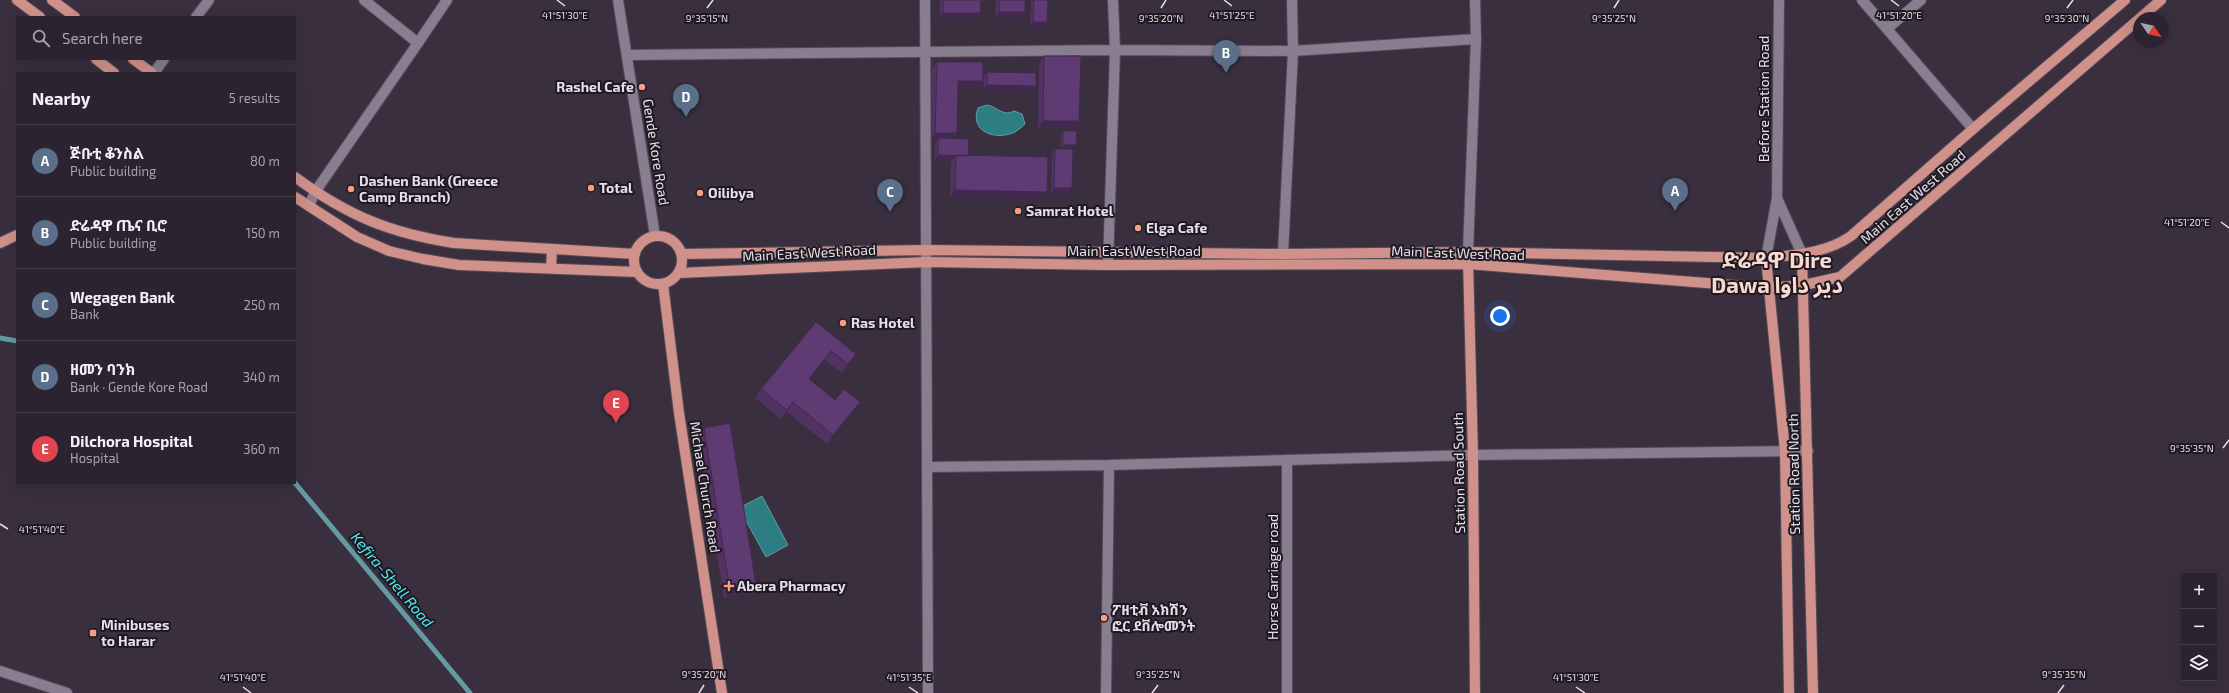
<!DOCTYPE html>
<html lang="en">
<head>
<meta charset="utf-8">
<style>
	:root { --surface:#2b232f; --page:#372f3b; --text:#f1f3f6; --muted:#a6a4aa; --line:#47404b; --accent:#db2777 }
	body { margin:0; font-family:"Exo 2","Noto Sans Arabic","Noto Sans Ethiopic",sans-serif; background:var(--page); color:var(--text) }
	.controls { position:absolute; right:12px; bottom:12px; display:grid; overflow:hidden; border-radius:0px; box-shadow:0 4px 16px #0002 }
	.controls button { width:36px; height:36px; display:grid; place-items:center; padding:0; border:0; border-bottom:1px solid var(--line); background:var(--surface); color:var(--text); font:20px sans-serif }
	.compass { position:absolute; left:2133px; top:12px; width:36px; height:36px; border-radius:50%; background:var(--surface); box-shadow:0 4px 16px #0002; rotate:124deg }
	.you { position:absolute; left:1500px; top:316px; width:14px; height:14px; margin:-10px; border:3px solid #fff; border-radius:50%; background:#1a73e8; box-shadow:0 0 0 6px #1a73e833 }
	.badge { display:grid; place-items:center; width:26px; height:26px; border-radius:50%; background:var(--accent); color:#fff; font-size:13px; font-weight:700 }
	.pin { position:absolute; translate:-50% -33px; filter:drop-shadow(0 1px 2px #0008) }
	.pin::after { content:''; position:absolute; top:21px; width:14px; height:12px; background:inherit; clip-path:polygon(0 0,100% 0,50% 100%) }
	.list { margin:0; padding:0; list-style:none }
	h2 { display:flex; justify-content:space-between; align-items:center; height:52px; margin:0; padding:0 16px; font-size:17px }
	h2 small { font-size:13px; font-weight:400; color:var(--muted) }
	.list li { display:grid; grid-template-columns:26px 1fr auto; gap:12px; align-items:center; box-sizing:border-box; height:72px; padding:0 16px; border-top:1px solid var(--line) }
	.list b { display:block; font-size:15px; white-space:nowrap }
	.list p { margin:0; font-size:13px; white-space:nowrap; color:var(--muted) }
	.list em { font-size:13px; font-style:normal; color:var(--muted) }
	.icon { flex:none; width:22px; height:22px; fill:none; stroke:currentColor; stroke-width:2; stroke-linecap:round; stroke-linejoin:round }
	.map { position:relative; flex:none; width:2229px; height:693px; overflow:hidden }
	.search { position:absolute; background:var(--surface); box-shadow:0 4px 16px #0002; left:16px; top:16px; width:280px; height:44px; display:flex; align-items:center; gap:10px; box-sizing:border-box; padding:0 14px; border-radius:0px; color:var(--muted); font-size:15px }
	.panel { position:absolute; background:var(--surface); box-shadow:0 4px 16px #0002; left:16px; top:72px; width:280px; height:412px; border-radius:0px }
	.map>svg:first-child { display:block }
	.water { fill:#2c7e83; stroke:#649ba2 }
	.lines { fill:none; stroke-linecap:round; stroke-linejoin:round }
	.stream { stroke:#649ba2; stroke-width:5 }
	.minor-casing { stroke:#544b59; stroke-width:12 }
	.major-casing { stroke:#544b59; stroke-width:12 }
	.minor { stroke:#897d90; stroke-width:10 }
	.major { stroke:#cf9189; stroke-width:10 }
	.wall { fill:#513362 }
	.shaded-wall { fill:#422950 }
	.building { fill:#5e3b72; stroke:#422950 }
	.ticks { fill:none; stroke:#e6dfe9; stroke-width:1.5 }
	.poi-dot { fill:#f39f84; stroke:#1e1921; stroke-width:1.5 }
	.labels { text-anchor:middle; stroke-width:4; stroke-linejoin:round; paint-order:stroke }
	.poi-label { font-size:14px; font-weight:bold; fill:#e6dfe9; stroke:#1e1921; text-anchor:start }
	.street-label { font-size:14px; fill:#e6dfe9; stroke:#1e1921 }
	.water-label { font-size:15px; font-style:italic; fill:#51ebf5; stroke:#1e1921 }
	.town-label { font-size:22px; font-weight:bold; fill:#fad9cf; stroke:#1e1921 }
	.ticks-label { font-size:10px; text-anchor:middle; fill:#e6dfe9; stroke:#1e1921; stroke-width:4; stroke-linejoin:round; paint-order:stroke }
</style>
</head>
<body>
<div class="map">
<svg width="2229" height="693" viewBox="0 0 2229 693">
	<rect width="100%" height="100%" fill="#392f3f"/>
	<path class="water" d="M987,105c11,2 16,12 27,6l8,3 3,10c-3,3 -7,6 -10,8 -19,9 -46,0 -37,-24z
		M762,496l26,49 -22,12 -27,-49z"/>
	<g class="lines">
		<path class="stream" d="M0,338l17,3
			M295,483l175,210"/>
		<defs>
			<path id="minor" d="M618,0l37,236
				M925,0l3,693
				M1862,0l111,129
				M196,17l13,-17
				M1888,28l33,-28
				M418,43l29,-43
				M627,55l488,-5 178,1 183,-12
				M154,73l10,-14
				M1777,198l25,56
				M309,206l6,-14 103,-149 -54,-43
				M1468,252l8,-213 -1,-39
				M1283,254l10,-203 -1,-51
				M1766,258l11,-60 2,-198
				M1108,265l7,-215 -2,-50
				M1109,465l364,-10 335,-4
				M927,467l182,-2 -3,228
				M0,671l67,22
				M1287,693v-233"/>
			<path id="major" d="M17,0l23,17
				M52,0l23,17
				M2140,18l21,-18
				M96,59l18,14
				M133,59l19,14
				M295,177c53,39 95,56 159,66l181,11
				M295,197l62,40 32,14 34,8 36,6 178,7
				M634 260a24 24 0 1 1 48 0a24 24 0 1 1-48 0Z
				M0,243l17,-8
				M682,254l244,-4 357,4 185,-2 298,6c29,-3 61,-5 85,-22l122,-107 152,-129
				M1802,254l11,439
				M1766,258l19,193 4,242
				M1468,259l5,196 2,238
				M551,268l1,-19
				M679,273l248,-11 181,3 360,-1 301,24 35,-3 36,-8 299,-258
				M663,284l16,129 43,280"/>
		</defs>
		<use href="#minor" class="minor-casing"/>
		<use href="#major" class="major-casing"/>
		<use href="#minor" class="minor"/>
		<use href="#major" class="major"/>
	</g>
	<path class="wall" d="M940,0h41l-1,13 -3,5 -37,-1z
		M996,0h29v12l-4,5h-26z
		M1031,0h17l-1,22 -3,5h-14z
		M1044,56l35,65 -5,7h-36l1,-65z
		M937,62l46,19 -5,7h-20l-1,45 -3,5 14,18 74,43 -92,-2 1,-35 1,-2h-17v-17l2,-3h-6l1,-71z
		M987,72l49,14 -3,5 -50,-1 1,-13z
		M1063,131l12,17h-14v-15z
		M1055,149l17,39 -3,5h-18l1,-39z
		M816,322l34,41 -8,10 -17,-13 -16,19 26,21 18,11 -26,33 -40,-32 -6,7 -26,-21 6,-9z
		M704,428l52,157 -6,9 -26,5 -26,-162z"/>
	<path class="shaded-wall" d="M999,12h26l-4,5h-26z
		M943,13h37l-3,5 -37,-1z
		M1033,22h14l-3,5h-14z
		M958,81h25l-5,7h-25z
		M987,85l49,1 -3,5 -50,-1z
		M1043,121h36l-5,7h-36z
		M935,133h22l-5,7 -14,-2 -1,2h-6z
		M1063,145h13l-1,3h-14z
		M938,155l17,1 -3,4h-17z
		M1054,188h18l-3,5h-18z
		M955,190l92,2 -5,7 -92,-2z
		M831,351l-6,9 -23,28 7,-9z
		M856,354l-6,9 -8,10 6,-9z
		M793,402l-6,10 -6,7 6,-9z
		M860,402l-7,9 -26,33 6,-9z
		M756,585l-6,9 -26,5 6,-9z"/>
	<path class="building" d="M944,0h37l-1,13h-37z
		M999,0h26v12h-26z
		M1034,0h14l-1,22h-14z
		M1044,56h37l-2,65h-36z
		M937,62h46v19h-25l-1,52h-22z
		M987,72l49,1v13l-49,-1z
		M1063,131h14l-1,14h-13z
		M938,138l31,1 -1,17 -30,-1z
		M1055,149h18l-1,39h-18z
		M956,155l92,2 -1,35 -92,-2z
		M816,322l40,32 -8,10 -17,-13 -22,28 26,21 9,-11 16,13 -27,33 -40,-33 -6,8 -26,-21z
		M730,423l26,162 -26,5 -26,-162z"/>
	<path class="ticks" d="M557,0l8,6M1224,0l8,6M1891,0l8,6M707,8l6,-8M1161,8l5,-8M1614,8l5,-8M2067,8l6,-8M2221,222l8,6M2223,448l6,-8M0,524l8,5M243,687l8,6M909,687l9,6M1576,687l9,6M699,693l5,-8M1152,693l6,-8M2058,693l6,-8"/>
	<g class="poi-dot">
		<circle cx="642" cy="87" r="4"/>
		<circle cx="591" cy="188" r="4"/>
		<circle cx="351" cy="189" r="4"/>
		<circle cx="700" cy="193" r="4"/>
		<circle cx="1018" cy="211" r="4"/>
		<circle cx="1138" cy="228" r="4"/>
		<circle cx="843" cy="323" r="4"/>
		<path d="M727 580h4v4h4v4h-4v4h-4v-4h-4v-4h4z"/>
		<circle cx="1104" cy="618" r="4"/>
		<rect x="89" y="629" width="8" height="8" rx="2"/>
	</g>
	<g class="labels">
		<g class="poi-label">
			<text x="634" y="92" text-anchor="end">Rashel Cafe</text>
			<text x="359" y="186">Dashen Bank (Greece<tspan x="359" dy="16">Camp Branch)</tspan></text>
			<text x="599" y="193">Total</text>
			<text x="708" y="198">Oilibya</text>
			<text x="1026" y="216">Samrat Hotel</text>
			<text x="1146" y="233">Elga Cafe</text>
			<text x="851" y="328">Ras Hotel</text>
			<text x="737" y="591">Abera Pharmacy</text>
			<text x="1112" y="615">ፖዘቲቭ አክሽን<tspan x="1112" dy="16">ፎር ደቨሎመንት</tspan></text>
			<text x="101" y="630">Minibuses<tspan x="101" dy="16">to Harar</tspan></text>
		</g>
		<g class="street-label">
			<text transform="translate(1764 99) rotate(-90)" y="5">Before Station Road</text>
			<text transform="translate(656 152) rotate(81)" y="5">Gende Kore Road</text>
			<text transform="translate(1913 197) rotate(-41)" y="5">Main East West Road</text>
			<text x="1134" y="256">Main East West Road</text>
			<text transform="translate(809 253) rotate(-3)" y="5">Main East West Road</text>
			<text transform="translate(1458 253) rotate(2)" y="5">Main East West Road</text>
			<text transform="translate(1459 473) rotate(-91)" y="5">Station Road South</text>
			<text transform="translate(1794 474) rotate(-91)" y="5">Station Road North</text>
			<text transform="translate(705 487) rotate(81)" y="5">Michael Church Road</text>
			<text transform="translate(1273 577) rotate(-90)" y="5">Horse Carriage road</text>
		</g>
		<g class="water-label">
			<text transform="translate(392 580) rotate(50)" y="5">Kefira-Shell Road</text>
		</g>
		<g class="town-label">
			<text x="1777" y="268">ድሬዳዋ Dire<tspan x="1777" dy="25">Dawa دير داوا</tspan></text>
		</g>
	</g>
	<g class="ticks-label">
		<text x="565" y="19">41°51'30"E</text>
		<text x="1232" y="19">41°51'25"E</text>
		<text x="1899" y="19">41°51'20"E</text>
		<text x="1161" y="22">9°35'20"N</text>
		<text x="1614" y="22">9°35'25"N</text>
		<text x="707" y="22">9°35'15"N</text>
		<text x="2067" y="22">9°35'30"N</text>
		<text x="2187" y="226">41°51'20"E</text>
		<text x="2192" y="452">9°35'35"N</text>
		<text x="42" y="533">41°51'40"E</text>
		<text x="704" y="678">9°35'20"N</text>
		<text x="1158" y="678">9°35'25"N</text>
		<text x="2064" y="678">9°35'35"N</text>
		<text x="243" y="681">41°51'40"E</text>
		<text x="909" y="681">41°51'35"E</text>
		<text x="1576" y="681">41°51'30"E</text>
	</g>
</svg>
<div class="controls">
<button>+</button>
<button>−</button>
<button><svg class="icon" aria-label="layers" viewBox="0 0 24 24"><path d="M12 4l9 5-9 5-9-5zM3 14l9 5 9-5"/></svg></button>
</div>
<svg class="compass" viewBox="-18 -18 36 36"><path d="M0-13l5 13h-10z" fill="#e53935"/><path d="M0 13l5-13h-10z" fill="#a6a4aa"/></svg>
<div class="you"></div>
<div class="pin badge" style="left:1675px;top:211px;background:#5c6f8a">A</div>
<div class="pin badge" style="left:1226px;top:73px;background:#5c6f8a">B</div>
<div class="pin badge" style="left:890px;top:212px;background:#5c6f8a">C</div>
<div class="pin badge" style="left:686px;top:117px;background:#5c6f8a">D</div>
<div class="pin badge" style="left:616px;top:423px;background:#e0444e">E</div>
<div class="search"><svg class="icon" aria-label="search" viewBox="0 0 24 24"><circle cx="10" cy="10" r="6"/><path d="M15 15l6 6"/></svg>Search here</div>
<section class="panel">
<h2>Nearby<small>5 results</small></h2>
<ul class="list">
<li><span class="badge" style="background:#5c6f8a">A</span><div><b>ጅቡቲ ቆንስል</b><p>Public building</p></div><em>80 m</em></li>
<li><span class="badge" style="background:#5c6f8a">B</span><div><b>ድሬዳዋ ጤና ቢሮ</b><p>Public building</p></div><em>150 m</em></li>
<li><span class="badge" style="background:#5c6f8a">C</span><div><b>Wegagen Bank</b><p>Bank</p></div><em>250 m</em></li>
<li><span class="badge" style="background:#5c6f8a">D</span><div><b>ዘመን ባንክ</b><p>Bank · Gende Kore Road</p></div><em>340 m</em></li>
<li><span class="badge" style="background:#e0444e">E</span><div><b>Dilchora Hospital</b><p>Hospital</p></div><em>360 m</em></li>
</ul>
</section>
</div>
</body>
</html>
